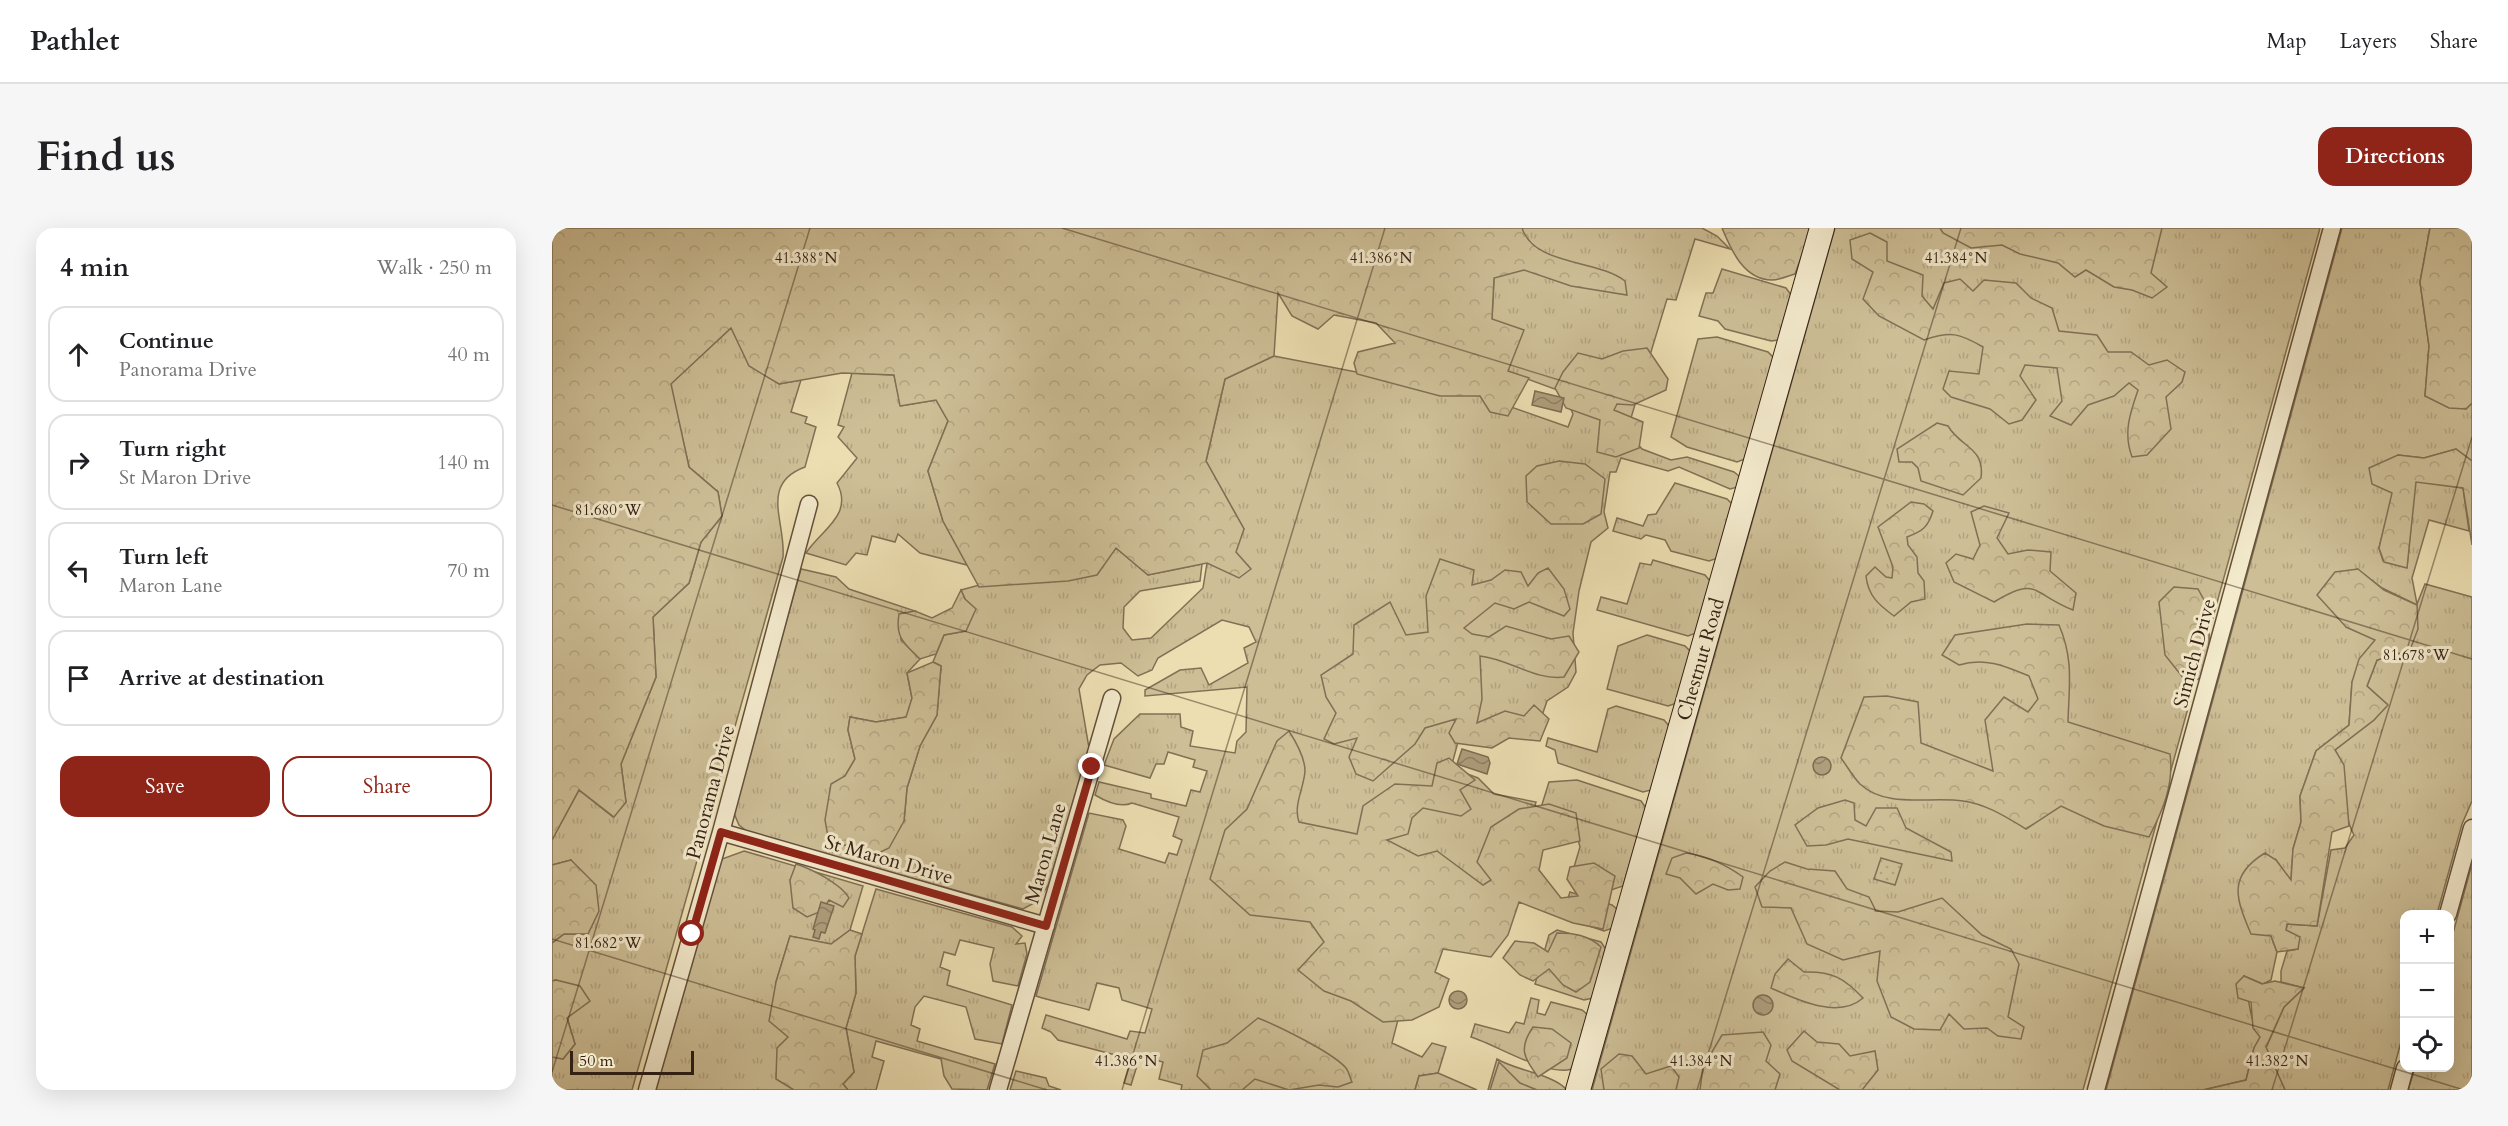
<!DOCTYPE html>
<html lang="en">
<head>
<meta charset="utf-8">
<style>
	:root { --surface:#fff; --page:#f6f6f6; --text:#202124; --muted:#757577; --line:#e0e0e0; --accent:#8f2418 }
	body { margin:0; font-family:Cardo,serif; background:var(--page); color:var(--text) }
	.controls { position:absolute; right:18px; bottom:18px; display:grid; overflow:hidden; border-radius:12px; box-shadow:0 6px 24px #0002 }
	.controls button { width:54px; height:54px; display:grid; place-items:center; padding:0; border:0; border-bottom:2px solid var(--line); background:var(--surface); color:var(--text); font:30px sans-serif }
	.scale { position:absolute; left:18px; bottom:15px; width:124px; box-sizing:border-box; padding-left:6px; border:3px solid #352114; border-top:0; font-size:16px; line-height:21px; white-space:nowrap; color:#352114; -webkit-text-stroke:4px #f3eacc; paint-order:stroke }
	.stop { position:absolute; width:18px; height:18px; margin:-14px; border:4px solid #8f2418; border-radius:50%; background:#fff }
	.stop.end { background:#8f2418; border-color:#fff; box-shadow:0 2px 6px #0008 }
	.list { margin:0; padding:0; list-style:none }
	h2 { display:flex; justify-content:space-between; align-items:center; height:78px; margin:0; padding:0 24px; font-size:26px }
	h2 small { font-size:20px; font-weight:400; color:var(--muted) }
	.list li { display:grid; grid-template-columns:39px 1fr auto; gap:18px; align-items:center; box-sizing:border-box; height:96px; margin:0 12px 12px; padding:0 12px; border:2px solid var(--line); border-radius:18px }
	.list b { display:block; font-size:22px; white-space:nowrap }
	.list p { margin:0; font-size:20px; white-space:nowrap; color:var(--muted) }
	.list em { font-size:20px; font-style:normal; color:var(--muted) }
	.actions { display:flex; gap:12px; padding:18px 24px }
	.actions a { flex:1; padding:14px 0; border:2px solid var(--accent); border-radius:18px; text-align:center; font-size:21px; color:var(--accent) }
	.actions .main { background:var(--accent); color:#fff }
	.icon { flex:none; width:33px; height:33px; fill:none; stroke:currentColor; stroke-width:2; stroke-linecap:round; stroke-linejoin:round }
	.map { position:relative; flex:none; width:1920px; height:862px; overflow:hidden; border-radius:18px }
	header { display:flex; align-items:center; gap:36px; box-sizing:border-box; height:84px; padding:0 30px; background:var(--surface); border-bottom:2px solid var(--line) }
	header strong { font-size:28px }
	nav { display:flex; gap:33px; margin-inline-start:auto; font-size:21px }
	.intro { display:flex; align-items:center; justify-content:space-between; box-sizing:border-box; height:144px; padding:0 36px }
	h1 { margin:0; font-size:42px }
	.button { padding:15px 27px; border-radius:18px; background:var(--accent); color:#fff; font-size:21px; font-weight:700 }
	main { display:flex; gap:36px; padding:0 36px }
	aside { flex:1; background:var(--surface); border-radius:18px; box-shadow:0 6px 24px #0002 }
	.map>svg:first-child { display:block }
	.grass { fill:url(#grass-tufts); stroke:#817055; stroke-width:1.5 }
	.forest { fill:url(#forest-crowns); stroke:#817055; stroke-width:1.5 }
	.garden { fill:url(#garden-dots); stroke:#817055; stroke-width:1.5 }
	.water { fill:url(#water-waves); stroke:#7e6c52; stroke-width:1.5 }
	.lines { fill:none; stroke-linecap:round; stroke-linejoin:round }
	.street-casing { stroke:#63503b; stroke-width:19 }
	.secondary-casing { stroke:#352114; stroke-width:26 }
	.street { stroke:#f3eacc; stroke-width:16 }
	.secondary { stroke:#f3eacc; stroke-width:24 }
	.route { stroke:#8f2418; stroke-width:8 }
	.ticks { fill:none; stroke:#352114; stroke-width:1.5; stroke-opacity:0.45 }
	.labels { text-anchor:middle; stroke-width:6; stroke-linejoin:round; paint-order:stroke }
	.street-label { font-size:20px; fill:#352114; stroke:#f3eacc }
	.ticks-label { font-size:15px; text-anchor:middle; fill:#352114; stroke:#f3eacc; stroke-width:6; stroke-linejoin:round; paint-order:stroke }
</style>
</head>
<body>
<header>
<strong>Pathlet</strong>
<nav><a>Map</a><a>Layers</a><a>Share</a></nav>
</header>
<div class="intro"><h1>Find us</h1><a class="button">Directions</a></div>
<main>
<aside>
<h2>4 min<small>Walk · 250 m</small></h2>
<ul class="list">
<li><svg class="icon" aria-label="ahead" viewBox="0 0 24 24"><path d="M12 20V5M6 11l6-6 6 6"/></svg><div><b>Continue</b><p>Panorama Drive</p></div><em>40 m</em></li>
<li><svg class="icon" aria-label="right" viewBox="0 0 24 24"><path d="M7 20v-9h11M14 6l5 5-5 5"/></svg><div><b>Turn right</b><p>St Maron Drive</p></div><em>140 m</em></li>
<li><svg class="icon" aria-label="left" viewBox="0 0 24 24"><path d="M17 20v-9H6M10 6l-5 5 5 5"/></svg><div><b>Turn left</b><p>Maron Lane</p></div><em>70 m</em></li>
<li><svg class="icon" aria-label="arrive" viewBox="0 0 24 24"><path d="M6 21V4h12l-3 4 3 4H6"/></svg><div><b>Arrive at destination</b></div></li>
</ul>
<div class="actions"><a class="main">Save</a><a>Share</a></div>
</aside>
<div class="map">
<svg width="1920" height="862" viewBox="0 0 1920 862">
	<defs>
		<pattern id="grass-tufts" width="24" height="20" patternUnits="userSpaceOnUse" patternTransform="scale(1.5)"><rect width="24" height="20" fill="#cdbe96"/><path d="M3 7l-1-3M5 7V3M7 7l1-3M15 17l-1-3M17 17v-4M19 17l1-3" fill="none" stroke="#b1a380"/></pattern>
		<pattern id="forest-crowns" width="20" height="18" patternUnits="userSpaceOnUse" patternTransform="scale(1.5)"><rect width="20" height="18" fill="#cdbe96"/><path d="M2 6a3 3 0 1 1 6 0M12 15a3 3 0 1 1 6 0" fill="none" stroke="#b1a380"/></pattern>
		<pattern id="garden-dots" width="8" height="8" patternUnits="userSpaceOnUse" patternTransform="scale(1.5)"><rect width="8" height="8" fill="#cdbe96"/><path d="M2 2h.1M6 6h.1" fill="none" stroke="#b1a380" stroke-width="1.8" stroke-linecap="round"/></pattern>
		<pattern id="water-waves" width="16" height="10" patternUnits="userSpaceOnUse" patternTransform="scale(1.5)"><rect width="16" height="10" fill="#ae9e7c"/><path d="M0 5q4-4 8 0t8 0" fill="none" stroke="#8e8064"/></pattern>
	</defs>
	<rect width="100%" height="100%" fill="#ecdeb1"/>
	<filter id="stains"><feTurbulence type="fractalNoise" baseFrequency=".00333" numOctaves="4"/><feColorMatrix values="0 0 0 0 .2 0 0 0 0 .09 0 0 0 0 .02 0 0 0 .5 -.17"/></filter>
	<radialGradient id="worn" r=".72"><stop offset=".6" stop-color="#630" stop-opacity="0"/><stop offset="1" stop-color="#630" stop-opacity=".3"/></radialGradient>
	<path class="grass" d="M970,0h180l15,8 13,13 -35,-10 -19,61 -9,-1 -40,132 15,18 29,11 16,-3 47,15 6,5 -2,10 -8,2 -51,-22 -11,4 -47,-13 -5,14h-6l-6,40 4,16 -17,14 -12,49 -6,42 3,39 -8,15 -21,14 -10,29 -78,8 -8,30 27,10 16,16 42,8 -27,92 -198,19 91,91 -10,39 30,14 10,-14 14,4 -8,26 -19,3 -4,14h-234l1,-5 -23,-6 4,-17 -23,-6 -9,29 -7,-2 7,-24 -73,-19 -7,-8 -9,-4 4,-13 81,24 3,-8 15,2 7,-24 -30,-9 -3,-12 -22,-5 -8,27c-18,-5 -34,-8 -53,-14l53,-183 34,7 3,6 -7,23 46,14 4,-10 8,2 5,-15 -9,-4 6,-19 -47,-14c-11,5 -27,-2 -37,-8l4,-13 52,12v4l35,8 5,-16 9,2 7,-21 -14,-4 2,-7 -27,-8 -4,12h-8l-6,14 -46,-13 10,-26 26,-25h40l1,13 12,4 -3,15 45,7 2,-12 9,-9 1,-45 -102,9v-6l35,-20 21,-2 8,17 39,-22 -4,-15 12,-6 -7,-15 -27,-7 -64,38 -6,12 -14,6 -17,-13 -21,2 -13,10 -8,14 10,59 -40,136 -11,17 -15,8 -274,-76 -10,-8 -6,-14 68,-242 35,8 13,12 66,22 -15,3 1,26 19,19 -13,14 5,25 -5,19 -31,5 -26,-5 -2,13 7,29 -10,17 -15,72 21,-4 53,-23 3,-33 13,-42 17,-31 4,-49 -8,-4 11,-27 22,-4 -1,-32 -4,-9 155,-42 32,27 54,-11 -2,17 -60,10 -16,16 -1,21 9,12 19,-2 52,-50 4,-25 37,-34 -38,-68 19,-82 49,-23 206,40 88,31 5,-13 -10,-22 -55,-20 -16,-53 2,-41z
		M1283,0h485l-237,862h-491z
		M1790,0h88l-10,54 9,64 -4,50 41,13 6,-6v58l-16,-12 -32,9 -26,-3 -5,38 -14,55 4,13 24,6 8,-86 48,7 6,43 -40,-11 -17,58 5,26 8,-20 47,13v204l-10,23 -25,90h-33v117l-16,59h-103l-19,-42 18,-41 20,-19 -23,-6v-11l6,-20 11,-2 -12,-19 1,-6 30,2 14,-76 14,-2 9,-13c-15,-27 -3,-58 -19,-85l39,-30 13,-16 -20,-18 10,-26 33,-10 7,-45 -35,-17 -25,-19 -11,58 30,13 -24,42 -3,43 -33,26 -16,45 1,26 -8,27 -2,32 -15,-21 -5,76 6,16 -6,28 -8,4 -19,-8c5,18 5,48 17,60l-7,12 -8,32 -43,10h-97z
		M1170,41l64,19 5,7 -13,45 -7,1 -46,-12 -7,-8 -19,-5 7,-23h7z
		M179,100l48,56 22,-4 -10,32 16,5 -2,6 11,4 -11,40c-46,17 -19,55 -22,90l-151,533h-80v-33l11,2 12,-15 -19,-64 -4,1v-38l12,-9h24l-17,-74 -19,5v-25l27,-50 34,27 13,-15 -5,-38 35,-87 -3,-60 36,-34 12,-41 21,-26 -4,-24 -29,-25 -19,-83z
		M1165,109l51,15 6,6 -29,101 -8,3 -50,-15 -16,-10 27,-98z
		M300,145l42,2 7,31 35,-6 12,21 -20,50 15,50 24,44 -47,-12 -22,-19 -3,8 -23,-6 -5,19 -11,-2 -10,12 -40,-12c15,-23 48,-38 31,-70l20,-25 -19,-21 6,-10 -6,-2z
		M1123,255l52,16 6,6 -15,53 -9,3 -38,-10 -6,-11 -19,-5 -5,4 -28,-8 4,-13 26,8 5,-11 8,-1z
		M1101,332l52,15 5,6 -14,52 -8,3 -91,-26 4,-13 26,7 13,-41 11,2z
		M1095,407l38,11 6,6 -14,51 -9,3 -61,-17 11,-43z
		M1064,478l48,14 5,6 -18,64 -8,2 -85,-29 -3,-13 -9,-4 2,-8 49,14 11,-43z
		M1025,552l64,21 5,7 -23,78 -15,5 -37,-14 9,-30 -7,-26 -33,-10 9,-29z
		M192,623l119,35 -13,44 -19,14 -41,-8 -14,46 12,55 6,53h-142l70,-231z
		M1920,636v226h-64l7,-22h35v-124z
		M324,661l136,38 10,9 -6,8 9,-1 2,11 -9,32 -25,-5 -3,-17 4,-16 -34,-8 -5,15 -11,-3 -4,15 10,4 -3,14 65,20 -10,39 -27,-5 -9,-32 -42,-11 -9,11 -4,18 9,4 -3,12 78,23 -8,26 -35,-1 -8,-13 -3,-17 -65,-18 -4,16 12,4 -8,29h-28l-5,-6 11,-12 -8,-44 10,-35 -1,-37z
		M1018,664l42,13 6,5 -5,18 -9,3 -42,-14z
		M1005,702l44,12 6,9 -14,47 -9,2 -49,-16 14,-49z
		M979,770l8,2 -2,13 8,2 6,-13 31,8 6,5 -16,54c-25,8 -75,-24 -101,-32l4,-13 34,9 7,-11 8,2z
		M945,831c20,12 56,15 70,31h-79z
		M464,843l30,7 3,8 12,4h-51z"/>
	<path class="forest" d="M0,0h970c12,38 75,31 103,53l2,14 -56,-9 -47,-16 -30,8 -2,41 32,11 -16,41 21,7 -21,38 -18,-4 -10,-16h-40l-83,-22 -3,-11 4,-11 37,-9 -19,-20 -42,-8 -16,14 -26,-13 -14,-23 -4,63 -49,23 -19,82 38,68 -8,23 15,17 -12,9 -32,-15 -59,12 -32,-27 -19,27 -29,6 -89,6 -36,-66 -15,-50 20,-50 -12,-21 -36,6 -6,-31 -52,-2 -63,11 -30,-18 -18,-38 -60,56 18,83 29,25 4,24 -21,26 -12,41 -36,34 3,60 -35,87 5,38 -12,15 -35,-27 -27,50z
		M1170,0h90l-17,46c-7,2 -16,6 -23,6 -28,0 -41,-30 -50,-52z
		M1388,0h222l-11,45 16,14 -15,11 -20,-8 -18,-3 -28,-17 -11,7 -17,-14 -38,-9 -18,-9 -31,3 -28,-15z
		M1878,0h42v175l-6,6 -17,-1 -24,-12 4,-50 -9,-64z
		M1318,5l17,9v19l36,14 -1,21 11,13 11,-26 16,-4 13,12 11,-11 32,3 15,15 21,10 7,23 38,4 11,17h23l18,13 18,-5 18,12 -3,10 -16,15 5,32 -24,26 -15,2c-9,-24 -2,-44 6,-67l-9,-7 -15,13 -26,9 -17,20 -21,-9 12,-15 -5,-33 -32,-3 -5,11 16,24 -14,20 -13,4 -19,-15 -39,-12 -8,-8 6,-18 30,3 4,-27c-24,-14 -32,-16 -59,-7l-45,-24 -16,-17 10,-27 -21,-13 -2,-19z
		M1095,120l21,31 -2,11 -33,15 -16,-1 -3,6 29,12 -4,26 -23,9 -19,-5 3,-32 -34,-12 -11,-20 8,-16 15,-19 24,6 21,-8z
		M1385,195l11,3c13,22 37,21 33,52l-18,17 -42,-14 -3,-13 -6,-6h-13l-2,-13z
		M1904,221l16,12v84l-9,-57 -47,-6 -9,86 -23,-6 -5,-14 13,-55 -20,-9 -3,-16 29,-13 26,3z
		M1007,233l26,3 20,15 -4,35 -18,10h-32l-24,-22 -1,-26 11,-10z
		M1359,274l13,2 9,7c-5,16 -10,20 -26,26l1,8 9,12 1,16 6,8 1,18 -14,3 -17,14c-15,-11 -26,-20 -28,-40l9,-9 11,10 6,1 1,-11 -15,-40z
		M1432,278l25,7 -12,25 11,16 20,-4 23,2 -1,19 26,22 -3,17c-41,-16 -35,-35 -79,-8l-40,-20 -8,-19 10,-9 17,5 7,-14 -9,-33z
		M888,331l34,11 -2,15 19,-5 14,-10 16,2 7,14 10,-13 10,-5 16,21 6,20 -6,7 -35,-14 -15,7 -19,-6 -31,25 8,6 17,3 17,-11 45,13 18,-3 10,16 -15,25c-28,4 -55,-18 -84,-21l2,43 -5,24 28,-12 19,5 10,-11 15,14 -9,22 -31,-3 -17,10 -37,-5 -6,-10 7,-14 -31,9 -10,16 -42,37 -17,-7 -7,-17 8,-19 -23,6 -10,-5 12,-26 -10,-16 -5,-22 32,-21 1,-29 36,-23 16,33 22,-3 -2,-36z
		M1806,341l26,21 33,15 1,24 -8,21 -33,10 -10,26 21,19 -14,15 -39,30 9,15 5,61 -17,6 -15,94 -30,-2 -1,6 14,7 -2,12 -21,3 -6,-16 -20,-2c-15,-35 -24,-58 14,-81l11,7 15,20 2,-31 8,-27 -1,-26 16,-45 33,-26 3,-43 7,-23 16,-19 -29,-13 -29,-32 18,-23z
		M1622,359l24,2 13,24c-4,11 -1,18 -2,29 -1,11 -3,21 -3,33l-18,9 -23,-29 -6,-53z
		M409,362l4,9 11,10 -10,22 -22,4 -8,19 -16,5c-16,-16 -25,-21 -21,-45l16,-3 17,7 20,-10z
		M1475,396l32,1c15,35 10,60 9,97l102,32c4,31 -7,56 -21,83l-45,-11 -43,-20 -35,23c-20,-12 -40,-25 -63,-28 -33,-5 -76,8 -103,-17 -7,-7 -13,-18 -19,-26l23,-61 23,-1 31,6 3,41 72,28 -8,-51 19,-23 24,15 10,-13 -9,-23c-24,-10 -44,-19 -70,-11l-17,-10 13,-20z
		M381,434l8,4 -4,49 -17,31 -13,42 -3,33 -15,27 -23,11 -15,-15 -21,4 -5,-28 6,-36 14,-8 10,-17 -7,-29 2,-13 26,5 30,-5 6,-19 -5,-25z
		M737,503c7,11 16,26 16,40 -1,17 -12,34 -6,51l58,12 6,-28 32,-22 37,2 5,-23 12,-5 26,22 -15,10 11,19 -10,7 -38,-8 -11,10 -4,16 -21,6 31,16 19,-5 46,34 8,-5 -14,-18 14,-35 28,-18 30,-5 27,9 4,28 -37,9 -4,20 22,28 17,-2 -11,-17 3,-12 24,-4 21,13 -12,53 -30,-6 -54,-21 -11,33 -17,22 -48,-8 -8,23 14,7 -10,28 -27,13 -29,2 -32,-21 -27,-10 -26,-21 26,-28 -14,-20 -60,-7 -40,-36 15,-49 22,-21 30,-68z
		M1293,572l9,3 1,17 11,6 10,-18h21l9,20 45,24 1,9 -104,-22 -22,6 -19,1 -12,-21 23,-17z
		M1134,625c22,3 39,11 57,24l-3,12 -12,1 -15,-6 -17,10 -16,-16 -14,-4 6,-16z
		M19,632l25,25 3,26 -11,23h-24l-12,9v-78z
		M1233,634l22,7 28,2 12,18 22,8 7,14 22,1 44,-14 40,37 29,14 8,15 -11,53 16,10 -3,12 -23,-3 -11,-8 -23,1 -15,-15 -9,16 -26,-1 -23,-12 -14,-36 3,-30 -37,9 -36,-16 -16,-36 -29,-1 -7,-20 15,-16z
		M244,636c16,5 45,20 53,34l-6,9 -14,-7 -7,11 -15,6 -14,-9 -3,-28z
		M298,702l12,4 -7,22 1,37 -10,35 8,44 -11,12 5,6h-54l-18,-11 1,-31 11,-11 -19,-16 7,-39 14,-46 41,8z
		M1005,705c17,0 31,2 44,14l-11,35 -14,10 -13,-7 -14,-16 -16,12 -13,-6 -17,-17 12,-17 19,2 14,9z
		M1236,731l16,13c28,-1 40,6 59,26 -25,22 -67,1 -92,-10l4,-14z
		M1692,748l18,8 13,-3 29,7 -20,19 -18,40 19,43h-82l43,-10 8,-32 6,-11 -7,-9 -2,-26 -13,-4 -2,-14z
		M4,752l24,6 10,15 -23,17 8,26 -12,15 -11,-2v-76z
		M706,790c20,8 74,34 88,50 3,4 4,10 6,14l-14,5 -19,-2 -30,5 -34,-11 -13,11h-31l-14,-14 6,-26 24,-7z
		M981,799l19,2 19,14 -4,15 -29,19c-14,-20 -20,-28 -5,-50z
		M1252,803l13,11 22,2 11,12 25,-5 3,19 -16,20h-22l-48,-29 -5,-11z
		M1211,804l8,13 -5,16 14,13 -5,16h-75l3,-23 19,-32z
		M1067,826l13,2 14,18 25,-8 8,11 -3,13h-72l-3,-21z
		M947,834l21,21 17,7h-47z
		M886,845l39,17h-62l4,-14z"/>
	<path class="garden" d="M1329,630l21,6 -7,21 -21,-6z"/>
	<path class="water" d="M983,163l29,7 -3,14 -29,-7z
		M910,521l26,8 2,6 -3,11 -30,-10z
		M1261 538a9 9 0 1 1 18 0a9 9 0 1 1-18 0Z
		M269,674l13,4 -9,27 -4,-1 -2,7 -6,-2 2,-7 -2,-1z
		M897 772a9 9 0 1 1 18 0a9 9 0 1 1-18 0Z
		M1201 777a10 10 0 1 1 20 0a10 10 0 1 1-20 0Z"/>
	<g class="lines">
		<defs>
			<path id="street" d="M169,604l325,94
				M1896,686l24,-86
				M95,862l74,-258 88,-328
				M446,862l114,-392
				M1544,862l236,-862
				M1847,862l6,-22"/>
			<path id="secondary" d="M1026,862l244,-862"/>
		</defs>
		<use href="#street" class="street-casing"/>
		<use href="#secondary" class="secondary-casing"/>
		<use href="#street" class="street"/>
		<use href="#secondary" class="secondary"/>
	</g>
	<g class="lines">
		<path class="route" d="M140,706l29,-102 325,94 46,-159"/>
	</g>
	<path class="ticks" d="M510,0l1410,431M0,277l1912,585M0,711l495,151M0,844l258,-844M570,862l263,-862M1145,862l264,-862M1720,862l200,-653"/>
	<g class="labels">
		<g class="street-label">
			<text transform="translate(1642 425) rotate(-75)" y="7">Simich Drive</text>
			<text transform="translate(1148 431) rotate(-74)" y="7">Chestnut Road</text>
			<text transform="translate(158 564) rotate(-75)" y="7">Panorama Drive</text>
			<text transform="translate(493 625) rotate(-74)" y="7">Maron Lane</text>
			<text transform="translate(337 631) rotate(16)" y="7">St Maron Drive</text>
		</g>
	</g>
	<g class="ticks-label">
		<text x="254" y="35">41.388°N</text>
		<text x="829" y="35">41.386°N</text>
		<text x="1404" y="35">41.384°N</text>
		<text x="56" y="287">81.680°W</text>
		<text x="1864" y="432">81.678°W</text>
		<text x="56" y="720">81.682°W</text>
		<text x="574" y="838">41.386°N</text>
		<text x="1149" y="838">41.384°N</text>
		<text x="1725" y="838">41.382°N</text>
	</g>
	<rect width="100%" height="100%" filter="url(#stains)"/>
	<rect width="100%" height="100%" fill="url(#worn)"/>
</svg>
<div class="controls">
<button>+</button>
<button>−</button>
<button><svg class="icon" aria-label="locate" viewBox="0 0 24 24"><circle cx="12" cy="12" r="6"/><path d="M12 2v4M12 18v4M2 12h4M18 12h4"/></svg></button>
</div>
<div class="scale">50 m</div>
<div class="stop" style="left:140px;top:706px"></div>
<div class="stop end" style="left:540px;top:539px"></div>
</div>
</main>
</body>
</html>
